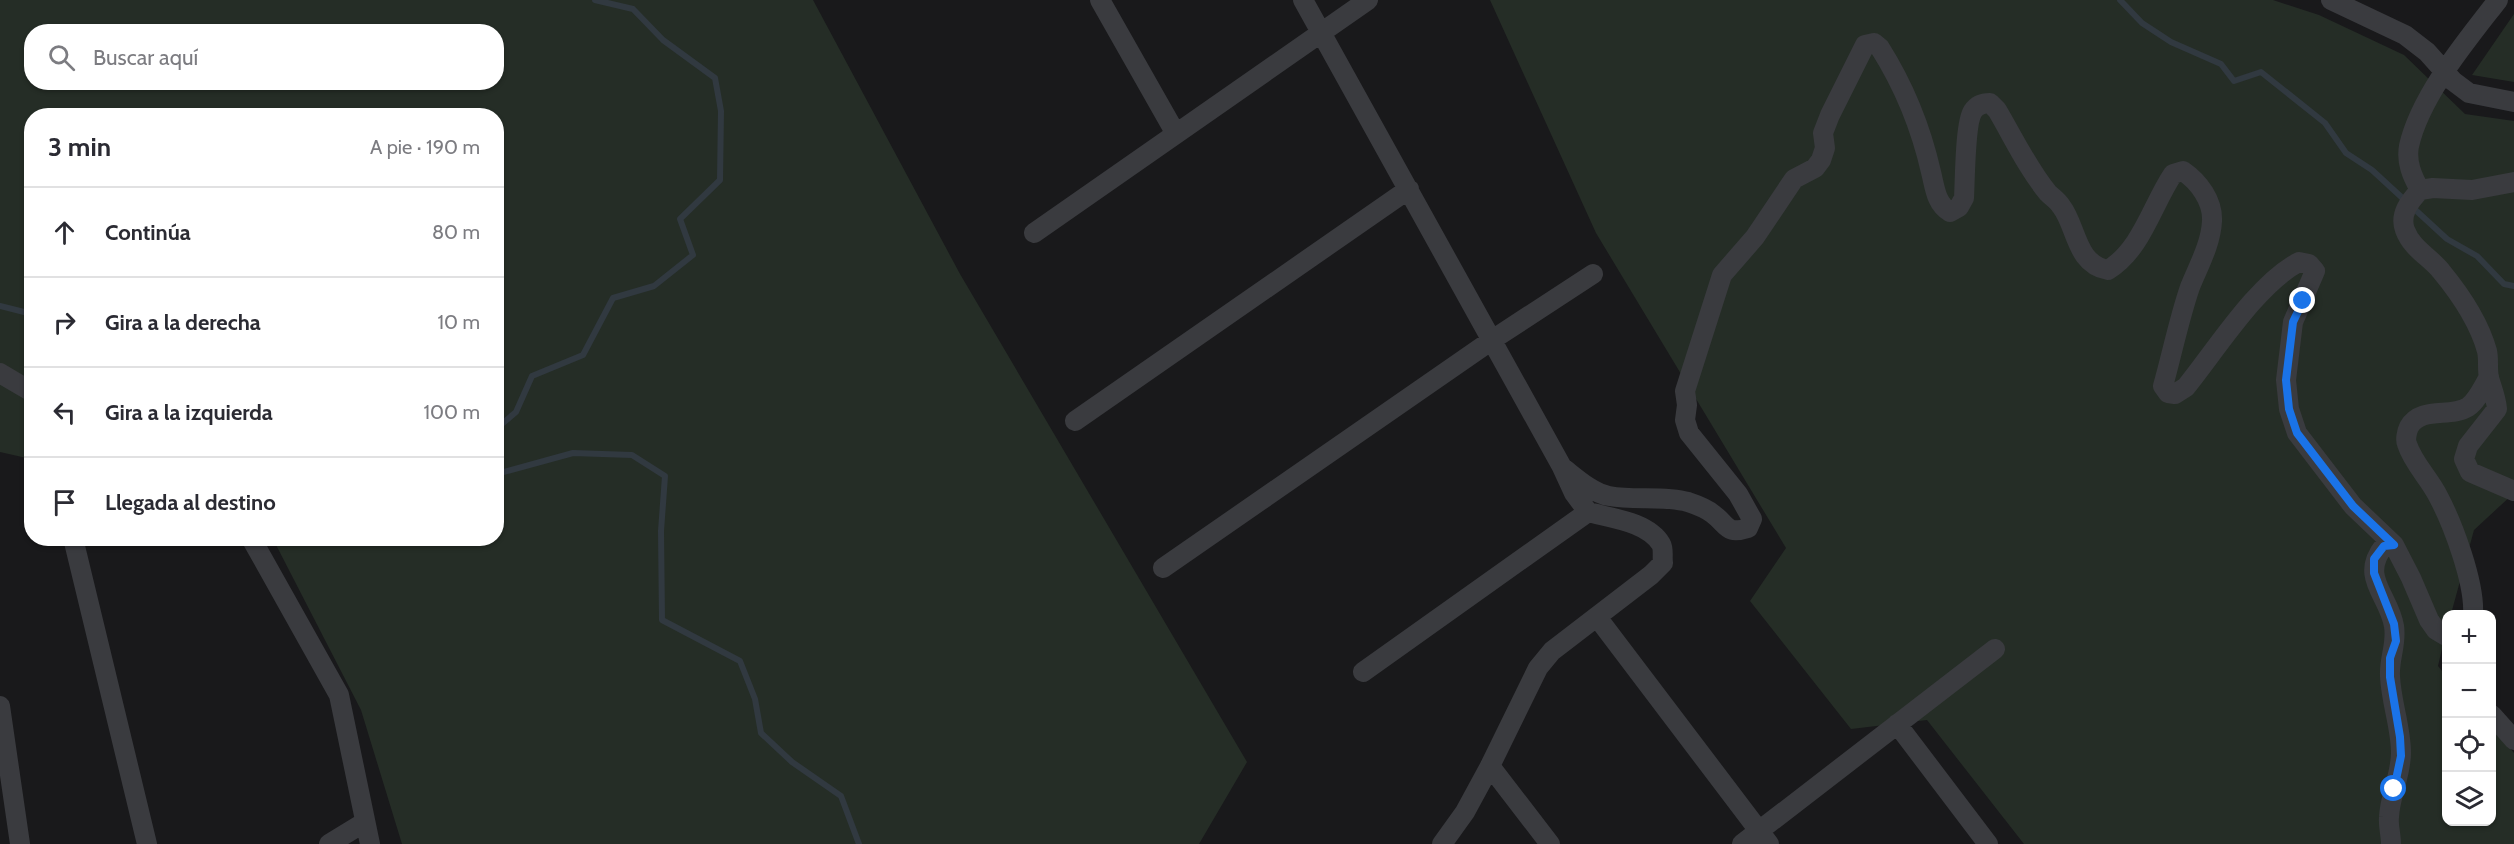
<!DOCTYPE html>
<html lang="es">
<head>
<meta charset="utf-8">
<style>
	:root { --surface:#fff; --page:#f7f7f7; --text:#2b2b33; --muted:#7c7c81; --line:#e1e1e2 }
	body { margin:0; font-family:Cabin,sans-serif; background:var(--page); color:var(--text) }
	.controls { position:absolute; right:18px; bottom:18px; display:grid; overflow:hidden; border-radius:12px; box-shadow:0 2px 4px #0004 }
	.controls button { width:54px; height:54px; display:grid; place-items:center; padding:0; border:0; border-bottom:2px solid var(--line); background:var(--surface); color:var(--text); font:30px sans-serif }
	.stop { position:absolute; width:18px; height:18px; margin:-14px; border:4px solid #1a73e8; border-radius:50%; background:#fff }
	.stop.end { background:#1a73e8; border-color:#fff; box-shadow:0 2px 6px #0008 }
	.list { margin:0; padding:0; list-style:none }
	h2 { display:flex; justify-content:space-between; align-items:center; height:78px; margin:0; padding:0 24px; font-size:26px }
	h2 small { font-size:20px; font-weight:400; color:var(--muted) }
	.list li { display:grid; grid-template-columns:39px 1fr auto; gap:18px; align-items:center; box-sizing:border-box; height:90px; padding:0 24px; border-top:2px solid var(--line) }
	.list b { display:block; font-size:22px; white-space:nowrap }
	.list em { font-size:20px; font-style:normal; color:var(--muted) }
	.icon { flex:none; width:33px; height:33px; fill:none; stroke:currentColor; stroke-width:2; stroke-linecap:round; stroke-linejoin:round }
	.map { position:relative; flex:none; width:2514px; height:844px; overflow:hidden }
	.search { position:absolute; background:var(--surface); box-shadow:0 2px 4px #0004; left:24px; top:24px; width:480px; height:66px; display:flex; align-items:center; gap:15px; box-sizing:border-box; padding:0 21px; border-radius:24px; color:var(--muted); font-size:22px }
	.panel { position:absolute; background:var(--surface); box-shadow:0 2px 4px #0004; left:24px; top:108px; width:480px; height:438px; border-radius:24px }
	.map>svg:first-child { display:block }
	.green { fill:#252d26; fill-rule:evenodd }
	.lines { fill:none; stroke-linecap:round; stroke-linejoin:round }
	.stream { stroke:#313940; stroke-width:6 }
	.minor { stroke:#3a3b3f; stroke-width:20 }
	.route { stroke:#1a73e8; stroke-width:8 }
</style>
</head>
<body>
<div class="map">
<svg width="2514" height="844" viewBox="0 0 2514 844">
	<rect width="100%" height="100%" fill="#19191b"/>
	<path class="green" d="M0,0h813l147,274 287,488 -48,82h-797l-41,-134 -88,-171 223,-1v-422h-464l-1,343 -31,-7zM32,32h464v50h-464z
		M1490,0h783l46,15 85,40 61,59 49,7v372l-40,37 -23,84h-5v18l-8,34 8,10v146h46v-95l22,26v91h-490l-97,-124 -76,9 -101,-128 36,-53 -190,-315z
		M2514,14v68l-42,-7z"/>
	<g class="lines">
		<path class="stream" d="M2120,0l22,23 29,19 50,22 13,17 27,-9 64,51 21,30 26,17 75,69 30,17 27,28 10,2
			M0,306l32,8
			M496,429l20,-17 16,-36 51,-21 30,-57 41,-12 39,-31 -13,-36 40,-39 1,-69 -6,-33 -52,-38 -30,-31 -38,-9
			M496,476l4,-3 73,-20 59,2 33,21 -4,55 1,89 78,41 15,38 6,34 31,29 49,34 18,48"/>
		<path class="minor" d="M1100,0l76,134
			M1303,0l259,467 12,26 14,19
			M2331,0l74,35 22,17 26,29 16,12 45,9
			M2514,182l-42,8 -39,-2 -13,2c-10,11 -21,24 -15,40 7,19 25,27 36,41 19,23 38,51 46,80 2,8 0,18 2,27 3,11 7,19 8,31l-29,37 -4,13 6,13 44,19
			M2420,190c-8,-14 -14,-28 -11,-44 11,-50 58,-106 89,-146
			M1034,233l334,-233
			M0,373l32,19
			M1075,421l334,-232
			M1562,467c13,10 30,26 47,29 26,5 53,-1 79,6 9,3 18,6 25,12 15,11 13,21 35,14l4,-9 -14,-25 -49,-61 -4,-13 2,-15 -2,-14 37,-116 33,-38 39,-58 21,-11 6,-8 4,-12 -2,-15 7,-18 35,-70 9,-2 6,5c24,38 41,80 51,124 4,16 5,32 19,40l9,-5 5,-9c1,-17 1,-76 9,-87 4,-6 11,-8 17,-8l7,7c16,27 31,59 51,83 4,4 10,8 13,13 16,20 14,58 47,64 34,-21 44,-65 65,-96l10,-3c16,11 30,30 29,50 -1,23 -14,46 -22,66 -11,32 -18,67 -27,99l5,7 7,1 11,-7c30,-37 71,-103 113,-125l10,2 6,7 -22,51 -7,58 3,29 8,24 56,73 41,39 17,33 18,42 7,10 10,6
			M73,538l74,306
			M251,538l88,157 31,149
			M1163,568l329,-228 101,-66
			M2473,614c2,-31 -20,-90 -35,-118 -9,-18 -25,-33 -31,-52 -2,-4 0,-13 2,-17 12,-21 41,-9 59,-20 9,-6 15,-20 21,-30
			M1597,617l172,227
			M1363,672l225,-160c23,6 60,10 73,32 3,5 1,13 2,19l-12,12 -99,76 -14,17 -48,98 -25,46 -23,32
			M0,706l20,138
			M2492,715l22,25
			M1897,724l91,120
			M1490,766l60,78
			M329,844l36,-22
			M1742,844l253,-195
			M2391,844c0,-9 -3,-19 -2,-27 1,-22 12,-42 12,-64 0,-26 -10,-51 -11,-77 -1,-18 7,-32 4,-50 -5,-31 -35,-49 -10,-80l10,-1"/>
	</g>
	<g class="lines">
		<path class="route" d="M2303,301l-10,21 -7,58 3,29 8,24 56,73 41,39 -10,1 -10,13v14l20,51 2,17 -6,17v19l10,60 1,19 -7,33"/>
	</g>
</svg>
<div class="controls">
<button>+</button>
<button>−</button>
<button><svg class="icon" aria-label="locate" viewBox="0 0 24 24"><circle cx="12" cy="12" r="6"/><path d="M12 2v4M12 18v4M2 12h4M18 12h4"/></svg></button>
<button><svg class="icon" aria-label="layers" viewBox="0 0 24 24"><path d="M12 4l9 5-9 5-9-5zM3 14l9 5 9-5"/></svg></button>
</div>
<div class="stop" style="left:2394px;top:789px"></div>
<div class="stop end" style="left:2303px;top:301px"></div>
<div class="search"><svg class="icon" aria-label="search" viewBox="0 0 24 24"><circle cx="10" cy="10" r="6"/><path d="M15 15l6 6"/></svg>Buscar aquí</div>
<section class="panel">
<h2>3 min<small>A pie · 190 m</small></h2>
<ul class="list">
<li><svg class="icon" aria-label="ahead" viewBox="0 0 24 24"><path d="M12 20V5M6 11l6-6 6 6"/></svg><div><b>Continúa</b></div><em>80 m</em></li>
<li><svg class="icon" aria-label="right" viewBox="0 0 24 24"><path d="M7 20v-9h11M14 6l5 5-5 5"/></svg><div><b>Gira a la derecha</b></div><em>10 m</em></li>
<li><svg class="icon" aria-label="left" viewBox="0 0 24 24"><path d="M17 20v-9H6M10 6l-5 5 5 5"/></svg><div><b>Gira a la izquierda</b></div><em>100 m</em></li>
<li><svg class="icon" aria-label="arrive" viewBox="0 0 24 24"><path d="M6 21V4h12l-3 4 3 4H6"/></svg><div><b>Llegada al destino</b></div></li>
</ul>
</section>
</div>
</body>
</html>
